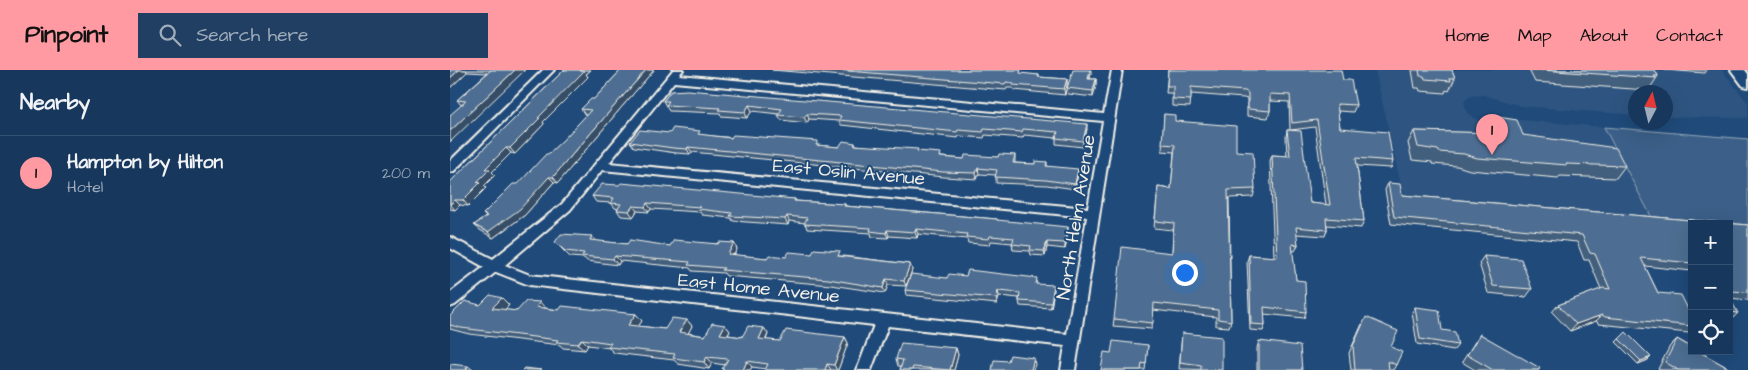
<!DOCTYPE html>
<html lang="en">
<head>
<meta charset="utf-8">
<style>
	:root { --surface:#17385c; --page:#203f62; --text:#f1f3f6; --muted:#9eacbb; --line:#365272; --accent:#ff9aa2 }
	body { margin:0; font-family:"Architects Daughter",sans-serif; background:var(--page); color:var(--text) }
	.controls { position:absolute; right:15px; bottom:15px; display:grid; overflow:hidden; border-radius:0px; box-shadow:0 5px 20px #0002 }
	.controls button { width:45px; height:45px; display:grid; place-items:center; padding:0; border:0; border-bottom:1px solid var(--line); background:var(--surface); color:var(--text); font:25px sans-serif }
	.compass { position:absolute; left:1178px; top:15px; width:45px; height:45px; border-radius:50%; background:var(--surface); box-shadow:0 5px 20px #0002; rotate:7deg }
	.you { position:absolute; left:734px; top:202px; width:18px; height:18px; margin:-12px; border:4px solid #fff; border-radius:50%; background:#1a73e8; box-shadow:0 0 0 8px #1a73e833 }
	.badge { display:grid; place-items:center; width:32px; height:32px; border-radius:50%; background:var(--accent); color:#111; font-size:16px; font-weight:700 }
	.pin { position:absolute; translate:-50% -41px; filter:drop-shadow(0 1px 2px #0008) }
	.pin::after { content:''; position:absolute; top:26px; width:18px; height:15px; background:inherit; clip-path:polygon(0 0,100% 0,50% 100%) }
	.list { margin:0; padding:0; list-style:none }
	h2 { display:flex; justify-content:space-between; align-items:center; height:65px; margin:0; padding:0 20px; font-size:21px }
	h2 small { font-size:16px; font-weight:400; color:var(--muted) }
	.list li { display:grid; grid-template-columns:32px 1fr auto; gap:15px; align-items:center; box-sizing:border-box; height:75px; padding:0 20px; border-top:1px solid var(--line) }
	.list b { display:block; font-size:19px; white-space:nowrap }
	.list p { margin:0; font-size:16px; white-space:nowrap; color:var(--muted) }
	.list em { font-size:16px; font-style:normal; color:var(--muted) }
	.icon { flex:none; width:28px; height:28px; fill:none; stroke:currentColor; stroke-width:2; stroke-linecap:round; stroke-linejoin:round }
	.map { position:relative; flex:none; width:1298px; height:300px; overflow:hidden }
	header { display:flex; align-items:center; gap:30px; box-sizing:border-box; height:70px; padding:0 25px; background:var(--accent); color:#111 }
	header strong { font-size:24px }
	nav { display:flex; gap:28px; margin-inline-start:auto; font-size:18px }
	.search { width:350px; height:45px; background:var(--page); display:flex; align-items:center; gap:12px; box-sizing:border-box; padding:0 18px; border-radius:0px; color:var(--muted); font-size:19px }
	main { display:flex }
	aside { flex:1; background:var(--surface) }
	.map>svg:first-child { display:block }
	.built { fill:#2d5581 }
	.green { fill:#3a5f88; stroke:#97a8b8 }
	.lines { fill:none; stroke-linecap:round; stroke-linejoin:round }
	.minor-casing { stroke:#f4f1e8; stroke-width:4 }
	.major-casing { stroke:#f4f1e8; stroke-width:4 }
	.minor { fill:#1f4a7a; fill-rule:evenodd }
	.major { fill:#1f4a7a; fill-rule:evenodd }
	.wall { fill:#425f7e; stroke:#f4f1e8; fill-rule:evenodd }
	.shaded-wall { fill:#364d66; stroke:#f4f1e8 }
	.building { fill:#4d6e92; stroke:#f4f1e8 }
	.labels { text-anchor:middle; stroke-width:4; stroke-linejoin:round; paint-order:stroke }
	.street-label { font-size:19px; fill:#f4f1e8; stroke:#1f4a7a }
</style>
</head>
<body>
<header>
<strong>Pinpoint</strong>
<div class="search"><svg class="icon" aria-label="search" viewBox="0 0 24 24"><circle cx="10" cy="10" r="6"/><path d="M15 15l6 6"/></svg>Search here</div>
<nav><a>Home</a><a>Map</a><a>About</a><a>Contact</a></nav>
</header>
<main>
<aside>
<h2>Nearby<small></small></h2>
<ul class="list">
<li><span class="badge">1</span><div><b>Hampton by Hilton</b><p>Hotel</p></div><em>200 m</em></li>
</ul>
</aside>
<div class="map">
<svg width="1298" height="300" viewBox="0 0 1298 300">
	<rect width="100%" height="100%" fill="#1f4a7a"/>
	<filter id="ink" filterUnits="userSpaceOnUse"><feTurbulence type="fractalNoise" baseFrequency=".02" numOctaves="2"/><feDisplacementMap in="SourceGraphic" scale="10" xChannelSelector="R" yChannelSelector="G"/><feConvolveMatrix kernelMatrix="1 2 1 2 8 2 1 2 1" color-interpolation-filters="sRGB"/></filter>
	<g filter="url(#ink)">
		<path class="built" d="M925,0h347l26,33v15l-82,-1v-25h-30l-1,23 -114,-9 -38,-11 -14,1 -5,5 3,12 17,11 13,2 24,-6 83,7 48,91 -248,-20z"/>
		<path class="green" d="M1154,57l144,12v88l-96,-9z"/>
		<g class="lines">
			<defs>
				<path id="minor" d="M93,0h11l-100,101 -4,1v-11z
					M223,0h10l-4,5 425,39 8,-44h10l-47,300h-14l4,-24 -177,-20 -17,44h-14l17,-45 -345,-40 -33,-13 -41,33 -5,2v-14l34,-26 -34,-19v-11l43,22 69,-55zM224,12l429,39 -15,87 -479,-45zM152,100l485,47 -20,117 -537,-59 -25,-10 65,-55z"/>
				<path id="major" d="M1281,0h14l3,4v13l-5,-1z"/>
			</defs>
			<use href="#minor" class="minor-casing"/>
			<use href="#major" class="major-casing"/>
			<use href="#minor" class="minor"/>
			<use href="#major" class="major"/>
		</g>
		<path class="wall" d="M0,0h75l-64,35 -4,-5 30,-27 -20,-1 -17,16z
			M114,0h27l-5,4 2,3 -45,45 1,2 -29,30 -4,-1 -19,19 3,3 -11,11 2,2 -18,18 -8,-1 -5,5 -5,-1v-27z
			M171,0h33l-34,39 -62,74 -4,-1 -29,33 -32,23 -13,-8 -6,-5 12,-8 -3,-3 35,-30 46,-45 23,-24h-2l-4,-6 13,-10z
			M322,0h247l2,4 18,1v2l28,2v6l-2,10 -51,-5 -1,-2h-6l-1,2z
			M718,0l175,10 13,25 -3,7 -15,-1 2,17 53,33 -2,7 -34,-2 7,55 -3,7 -34,-3v5l-2,6 -29,-2 2,11 -3,6h-3l4,29 10,32 -2,6 -40,-4 1,11 -2,6 -13,-1 -3,-69 2,-6 25,2 -4,-96 2,-6 15,1 -1,-19 1,-7h3l-1,-28 -19,-1v10l-2,7 -21,-2v-17l-3,-1 -53,-4 -1,13 -18,-1v-13h-6zM865,57l11,78 -16,-2 -19,-73z
			M962,0h40l3,8 -6,13 -3,-1 -1,3 -25,-2 -1,-3h-4z
			M1079,0h126l3,6 -8,12h-1l-2,2 -112,-8z
			M1215,0h42l-2,3z
			M641,3l-1,6h6v6l-3,12 -25,-3 -1,-6z
			M221,21l416,38 -4,18 -27,-3v-6l-32,-3 -1,3 -38,-3 -1,3 -25,-2 -1,2 -117,-13 -2,-4 -30,-2 -2,4 -26,-3 -3,-5 1,-1 -27,-3 -5,7 -26,-2 -1,-3 -51,-2 -6,-10z
			M714,44l11,7 61,30 19,38 -2,8 -24,1 2,123 -2,6 -13,-1v-9l-63,-7 -1,19 -39,-3 1,-7 58,-66 1,-23 -19,-2 4,-41 13,2 3,-37 -12,-1z
			M1046,48l27,17 102,31 -9,12 -56,-2 -2,2 -88,-8 -13,-4 -25,-2v-2l-20,-2 -4,-17 6,-12 76,2 -1,-3z
			M220,63l32,2 137,12 16,-4 1,2 63,7 23,5 22,2 34,-2 17,-2v8l20,1 12,-2v4l31,8 -3,15 -28,-4 -51,-2v-8l-17,-1 -2,5 -33,-2 -252,-25 -2,2 -14,-1 -42,-6 -4,-5z
			M938,113l14,12 346,30v76l-1,-1 -17,-2 -1,14v-88h-37v47l-47,-5 13,27 34,24v13l-3,3 -90,-9 -3,-3 -26,10 -18,-19 6,-7 43,-16 -12,-29h-5l-7,-18 -186,-18 -6,-34z
			M142,126l203,3 1,2 49,3 1,2 151,13 1,2 70,12 -3,16 -18,-2 -2,9 -14,-1 -1,-4 -17,-1 -1,-7 -21,-2 -1,4 -22,-2 -1,-4 -49,-5 -1,4 -28,-2 -1,2 -16,-1 -1,-4 -64,-4 -2,-6 -16,-2 -1,4 -55,-4 -2,-3 -29,-3 -2,-3 -49,-3 -2,3 -12,-1 -4,6 -12,-1 -4,-6 1,-1 -3,-1 -4,-5 -15,-1z
			M142,166l4,5 31,3 43,2 64,-3 3,6 -3,6 33,3 19,-1 57,-1 67,8 2,6 -6,16 -18,-1 -3,8 -54,-8 -105,-9 -2,-3 -32,-2 -2,-3 -70,-7 -2,4 -31,-4 -3,-3 -14,-1 -15,-15z
			M1034,186l48,33 -6,8 -38,-4 -9,-30z
			M497,208l90,6 17,6 -3,18 -31,-2 -1,-5v-3l-20,-2 -2,8 -91,-9 -1,-5z
			M52,228l7,7 -4,5 12,1 29,-3 13,2 77,4 6,7 -4,5 27,3 22,-9 5,6 -4,7 17,3 20,-11 5,6 -2,4 14,2 22,-9 4,6 -2,6 14,1 65,-4 3,6 -10,27h-73l1,-1 -14,-2 -2,3h-27l-1,-1 3,-4 -13,-2 -3,6 -31,-5 -4,-4 -60,-7 -5,-5 -21,-3 -3,5 -22,-2 -3,-3 -91,-11 -19,-5v-13l30,-11z
			M965,237l43,38 -4,5 -37,-6 -5,-32z
			M1279,242l9,1 -6,6 -3,-1z
			M912,254l29,23 5,18 -3,5h-42l-2,-17z
			M1176,262l25,25 -3,3 -10,4 -22,-22z
			M732,263l40,37 -43,-1z
			M1030,264l59,36h-64l-13,-8z
			M1227,269l55,31h-72l-2,-1 12,-23z
			M809,271l43,29h-45v-22z
			M698,275l-3,25h-44l10,-17z
			M506,278l2,7 -4,15h-54l1,-4h-3l-2,-7z"/>
		<path class="shaded-wall" d="M9,0h7l1,2 -17,16v-10z
			M65,0h10l-75,72v-11z
			M131,0h10l-5,4 2,3 -45,45 1,2 -29,30 -5,-6z
			M196,0h8l-34,39 -62,74 -5,-6 63,-73z
			M640,0h1v3l-3,11v-5z
			M617,9v6l-2,10 -1,-6z
			M646,9v6l-3,12v-6z
			M299,35l3,6 -5,7 -2,-6z
			M357,44l2,5 -2,4 -3,-6z
			M637,54v5l-4,18v-6z
			M238,77l4,5 -2,2 -3,-5z
			M56,78l5,5 -19,19 3,3 -11,11 2,2 -18,18 -5,-6 22,-31z
			M528,98l1,6 -2,5 -1,-6z
			M628,99v5l-3,15v-5z
			M99,107l5,5 -29,33 -32,23 -5,-6z
			M5,130l5,5 -5,5 -5,-6z
			M197,133l4,6 -2,3 -4,-5z
			M183,136l4,5 -4,6 -4,-6z
			M337,146l2,5 -1,4 -3,-6z
			M618,157v6l-3,16v-6z
			M466,159l2,5 -1,4 -2,-6z
			M437,160l2,6 -1,2 -2,-5z
			M142,166l5,6 -7,-2z
			M597,172v5l-2,9 -1,-5z
			M284,173l3,6 -6,11 -3,-6z
			M165,186l5,5 -2,4 -5,-6z
			M460,194l2,6 -6,16 -2,-5z
			M436,209l2,6 -3,8 -2,-5z
			M604,215v5l-3,18v-5z
			M548,221l1,5 -2,8 -1,-6z
			M52,228l7,7 -9,10 -8,-7z
			M90,232l6,7 -10,-2z
			M186,244l6,7 -8,11 -6,-7z
			M1152,245l-6,6 -26,10 6,-7z
			M237,250l5,6 -7,13 -6,-7z
			M275,255l5,6 -5,9 -5,-6z
			M314,258l4,6 -5,11 -4,-6z
			M395,267l3,6 -10,27h-1l-3,-5z
			M132,269l6,6 -3,5 -7,-6z
			M506,278l2,7 -4,15h-4z
			M257,287l5,6 -3,6 -5,-7z
			M1201,287l-3,3 -10,4 3,-3z
			M584,288l1,7 -2,5h-2z
			M297,291l5,6 -2,3h-7z
			M377,294l4,6h-6z
			M18,296l5,4 -7,-1z"/>
		<path class="building" d="M0,0h9l-9,8z
			M41,0h24l-65,61v-16l16,-14 -9,-1z
			M114,0h17l-1,1h4l-46,47h2l-30,30h-4l-21,21h5l-13,13 3,1 -17,17h-8l-5,4v-22z
			M171,0h25l-30,34 -63,73h-4l-29,32 -32,23 -14,-7 13,-9 -4,-2 30,-30h5l28,-30h2l16,-15 27,-29 -10,-1 10,-10h3z
			M386,0h185l-1,3 19,2 -1,2 29,2 -3,10 -51,-4v-2l-7,-1 -1,2z
			M623,0h17l-2,9h8l-3,12 -26,-3z
			M718,0h173l2,10h8l5,25 -19,-1 3,24 48,4 5,29 -37,-3 8,63 -38,-3 1,12 -31,-3 2,18 -6,-1 4,36 9,1 1,31 -42,-5 1,18 -14,-1 -2,-69 28,2 -5,-102 18,1 -3,-26 14,1 9,72 20,2 -13,-85 -25,3 -2,-28 -20,-1v17l-22,-2v-16l-3,-2 -54,-4v13l-18,-1v-13h-6z
			M969,0h33l3,8h-5l1,3 -26,-2 -1,-3h-4z
			M1091,0h114l3,6h-4l2,2z
			M237,20l400,34 -4,17 -27,-3 2,-6 -35,-3 -1,3 -38,-3 -1,3 -25,-2 -1,2 -118,-12 2,-4 -34,-2 -3,3 -26,-2 4,-6 -33,-4 -4,7 -27,-2 2,-2 -54,-3 3,-4h-6l8,-10z
			M714,44l11,1v6l61,5v25l17,1 2,37 -27,1 3,131 -13,-2v-9l-64,-7 -1,20 -39,-4 8,-72 50,6 2,-30 -19,-2 3,-34 13,2 4,-44 -13,-1z
			M1048,47l19,3 6,15 93,13 9,18 -59,-2 1,1 -90,-7 -13,-4 -25,-2 -1,-2 -20,-3 -4,-16 87,2 -5,-15z
			M223,58l27,3 -2,3 33,4 2,-3 85,6 -2,4 23,2 4,-6 12,2 -1,2 64,4 -1,2 24,2 -1,4 24,2 1,-4 33,2 1,-3 16,1 -2,8 22,1v-3l12,1 -1,4 32,3 -3,15 -29,-4 -51,-3 2,-7 -19,-2 -2,5 -33,-1 -255,-25 -1,2 -14,-1 -43,-6 10,-12 30,3z
			M171,113l174,16 -1,2 51,3 -1,2 153,13v1l71,7 -3,16 -18,-1 -3,9 -14,-1 1,-4 -19,-2 2,-6 -24,-2 -1,3 -23,-2 1,-3 -51,-5 -1,3 -28,-2 -1,3 -16,-2 1,-3 -67,-4 3,-6 -20,-2 -2,3 -55,-3 2,-3 -34,-4 2,-2 -53,-4 -2,4 -12,-1 -4,5 -12,-1 4,-6 -10,-1 3,-5 -22,-2 10,-12 17,1z
			M938,113l12,1 2,11 346,30v67l-19,-1v-67h-37v39l-51,-5 17,35 23,2 11,22v9l-87,-9 -3,-2 -26,9 -18,-19 45,-17 7,1 -15,-35 -5,-1 -8,-18 -188,-18z
			M111,164l31,2 -2,4 37,4 3,-4 40,6 4,-6 44,4 1,-2 15,1 -6,11 39,4 2,-3 17,2 3,-5 23,2 2,-5 26,2 -2,5 72,8 -6,17 -18,-2 -3,9 -55,-9 -106,-9 2,-2 -36,-3 2,-3 -75,-6 -2,3 -31,-3 2,-3 -19,-2 -10,-9z
			M1034,186l37,3 11,30 -39,-3z
			M518,200l69,8 -1,6 18,1 -3,18 -32,-2 1,-8 -22,-2 -2,7 -91,-8 6,-16 36,4 2,-4 17,2z
			M40,225l12,3 -10,10 25,3 9,-10 14,1 -4,5 23,3 3,-4 74,8 -8,11 37,4 7,-11 15,2 -8,12 26,4 7,-13 13,2 -5,9 22,3 6,-11 16,2 -5,11 21,2 6,-11 59,7 -11,28 -7,-1 -2,6h-60l3,-6 -21,-3 -4,9h-18l-3,-1 6,-10 -21,-2 -3,5 -31,-4 2,-4 -67,-7 3,-4 -29,-4 -4,5 -22,-2 2,-2 -97,-12 -11,-3v-9l15,-15 15,4z
			M1279,227l9,16 -9,-1z
			M965,237l24,3 3,20 13,2 3,13 -38,-6z
			M916,247l32,14 -7,16 11,5 -6,13 -8,-4 1,9h-34l-2,-24z
			M1176,262l25,25 -10,4 -22,-22z
			M732,263l40,4v33h-21v-5l-21,-3z
			M1030,264l60,34 -1,2h-46l-26,-15z
			M1227,269l15,9v3h6l34,19h-54l-13,-8z
			M663,271l35,4 -2,19 -4,-1 -1,7h-40l3,-18 7,1z
			M809,271l41,5 2,24h-43z
			M451,273l55,5 -6,22 -37,-3 -1,3h-12l3,-10 -7,-1z
			M560,285l24,3 -3,12h-39l2,-10 14,1z
			M0,294l18,2 -2,3 6,1h-22z
			M74,298l18,2h-20z"/>
	</g>
	<g class="labels">
		<g class="street-label">
			<text transform="translate(399 101) rotate(5)" y="7">East Oslin Avenue</text>
			<text transform="translate(625 147) rotate(-81)" y="7">North Helm Avenue</text>
			<text transform="translate(309 217) rotate(6)" y="7">East Home Avenue</text>
		</g>
	</g>
</svg>
<div class="controls">
<button>+</button>
<button>−</button>
<button><svg class="icon" aria-label="locate" viewBox="0 0 24 24"><circle cx="12" cy="12" r="6"/><path d="M12 2v4M12 18v4M2 12h4M18 12h4"/></svg></button>
</div>
<svg class="compass" viewBox="-18 -18 36 36"><path d="M0-13l5 13h-10z" fill="#e53935"/><path d="M0 13l5-13h-10z" fill="#9eacbb"/></svg>
<div class="you"></div>
<div class="pin badge" style="left:1042px;top:85px">1</div>
</div>
</main>
</body>
</html>
